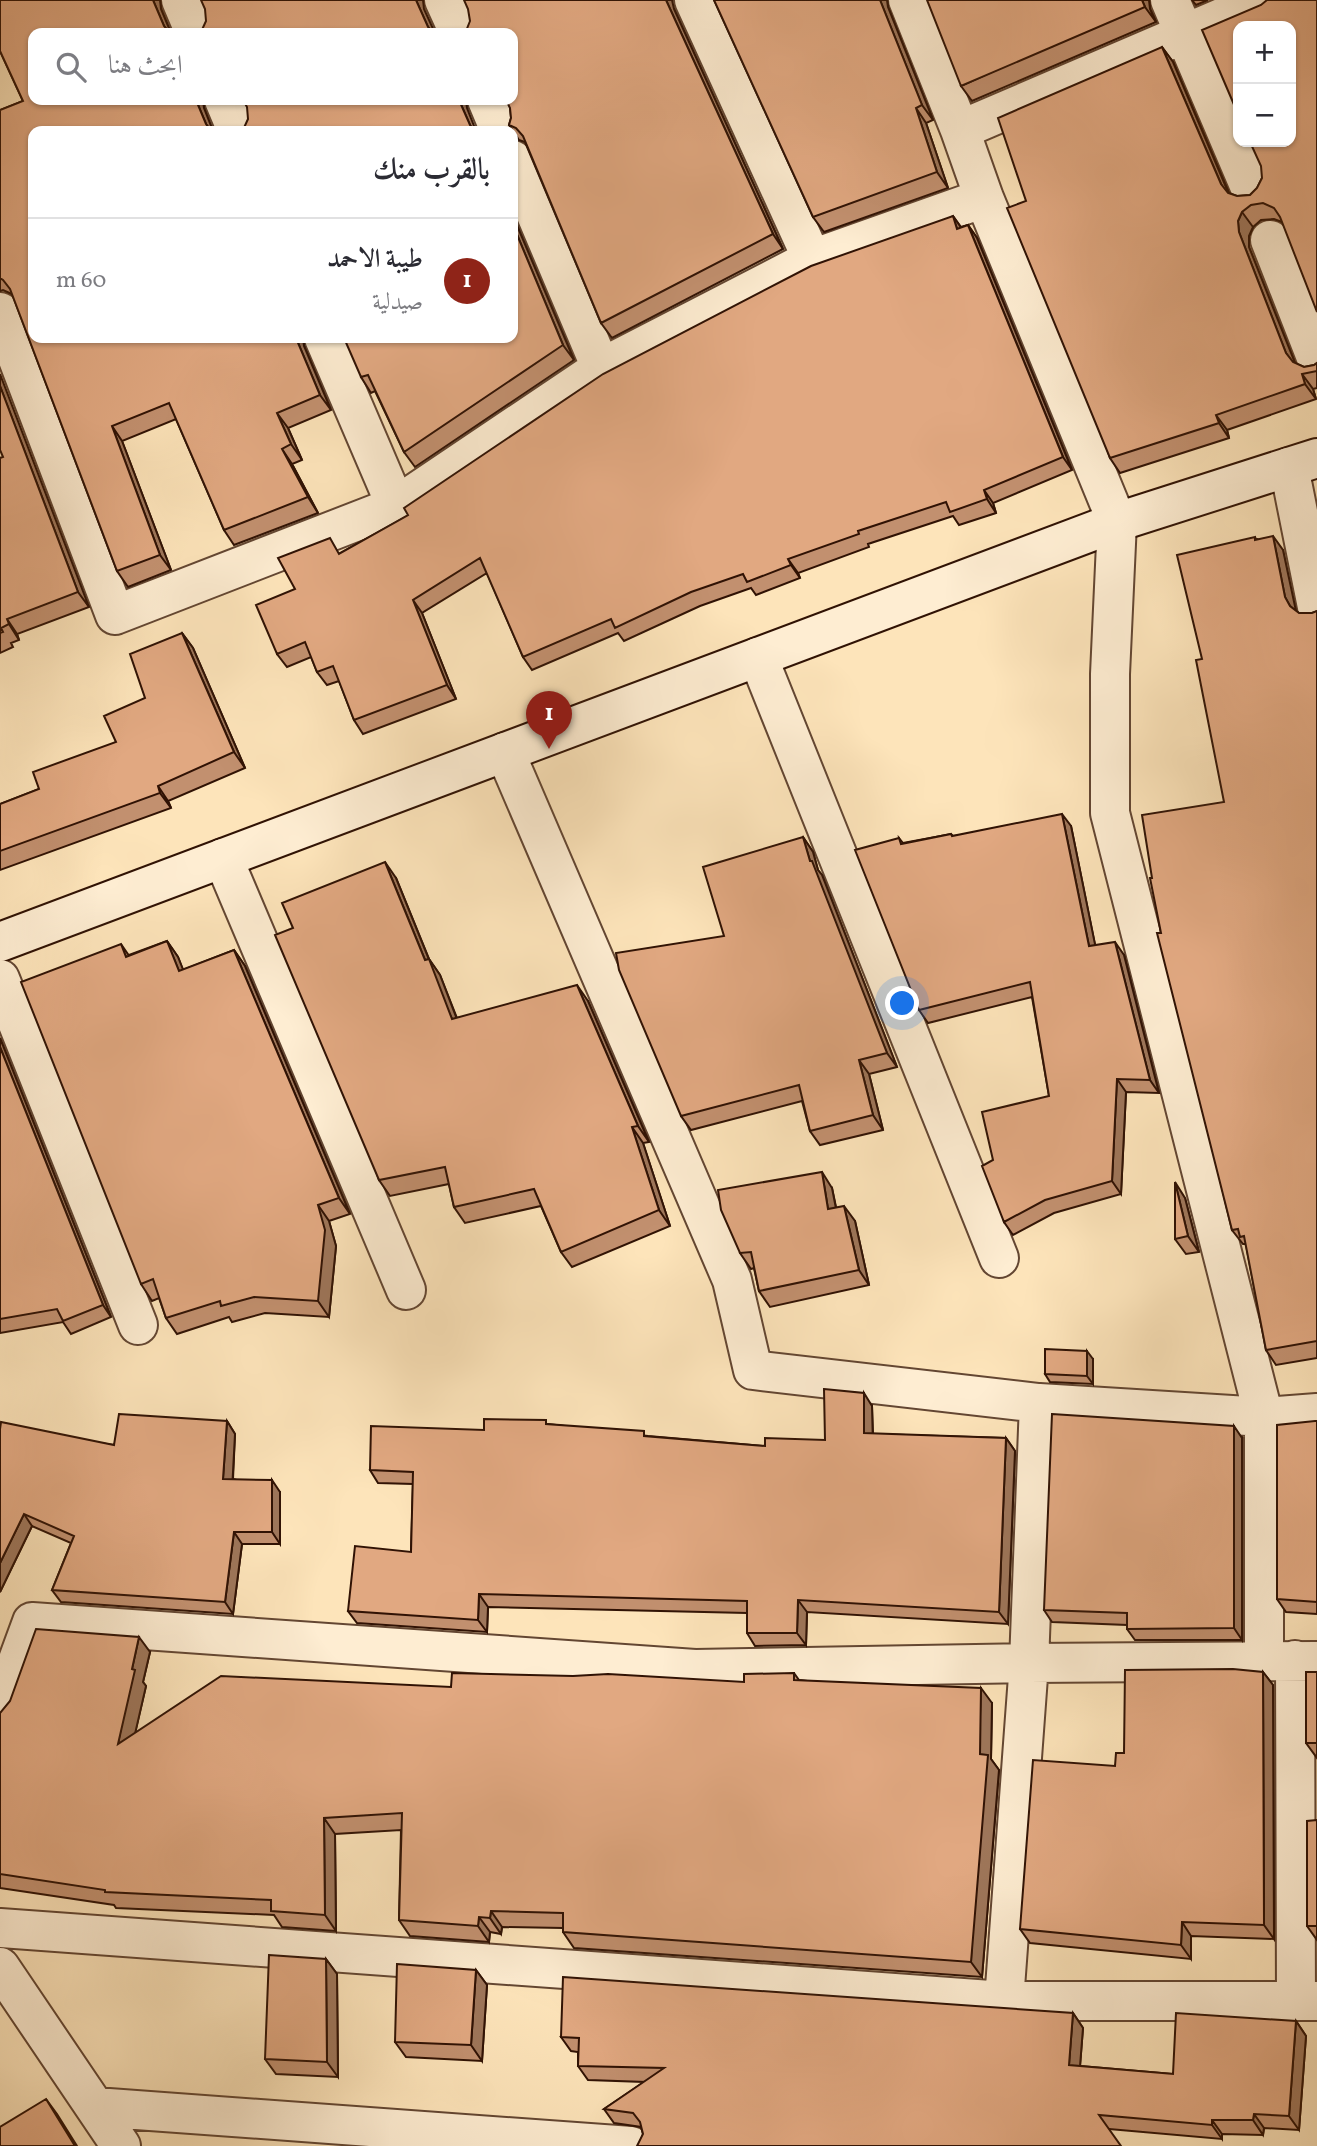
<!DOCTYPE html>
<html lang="ar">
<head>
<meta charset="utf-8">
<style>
	:root { --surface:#fff; --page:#f2f2f3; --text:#2b2b33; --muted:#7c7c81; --line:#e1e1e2; --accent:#8f2418 }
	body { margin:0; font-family:Vollkorn,Amiri,serif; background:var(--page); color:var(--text); direction:rtl }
	.controls { position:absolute; right:21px; top:21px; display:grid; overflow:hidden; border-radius:14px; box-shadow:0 2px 5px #0004 }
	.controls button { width:63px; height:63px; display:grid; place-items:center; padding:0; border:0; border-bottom:2px solid var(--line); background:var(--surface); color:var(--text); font:35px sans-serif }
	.you { position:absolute; left:903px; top:1004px; width:24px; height:24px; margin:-18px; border:5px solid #fff; border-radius:50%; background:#1a73e8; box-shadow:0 0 0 10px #1a73e833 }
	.badge { display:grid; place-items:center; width:46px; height:46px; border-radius:50%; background:var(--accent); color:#fff; font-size:23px; font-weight:700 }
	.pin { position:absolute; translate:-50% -58px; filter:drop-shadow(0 2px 4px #0008) }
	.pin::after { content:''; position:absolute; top:37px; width:24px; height:21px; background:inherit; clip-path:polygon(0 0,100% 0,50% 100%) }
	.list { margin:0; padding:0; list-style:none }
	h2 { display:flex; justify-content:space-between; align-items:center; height:91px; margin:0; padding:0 28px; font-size:30px }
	h2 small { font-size:23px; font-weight:400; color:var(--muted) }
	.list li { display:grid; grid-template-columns:46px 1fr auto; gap:21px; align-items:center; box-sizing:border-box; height:126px; padding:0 28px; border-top:2px solid var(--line) }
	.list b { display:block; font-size:26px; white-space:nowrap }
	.list p { margin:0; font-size:23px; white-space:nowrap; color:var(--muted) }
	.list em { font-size:23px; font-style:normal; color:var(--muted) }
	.icon { flex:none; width:38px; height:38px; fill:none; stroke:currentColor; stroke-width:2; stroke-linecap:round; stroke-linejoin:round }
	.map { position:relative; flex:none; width:1317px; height:2146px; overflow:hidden; direction:ltr }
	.search { position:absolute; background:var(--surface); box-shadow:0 2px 5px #0004; left:28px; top:28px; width:490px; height:77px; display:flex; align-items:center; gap:18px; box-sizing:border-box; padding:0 24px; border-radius:14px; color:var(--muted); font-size:26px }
	.panel { position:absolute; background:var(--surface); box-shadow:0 2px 5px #0004; left:28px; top:126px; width:490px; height:217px; border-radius:14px; direction:rtl }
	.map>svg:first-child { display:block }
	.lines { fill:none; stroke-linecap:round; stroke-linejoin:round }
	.street-casing { stroke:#634632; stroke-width:42 }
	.secondary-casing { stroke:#301204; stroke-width:42 }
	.street { stroke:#feedd2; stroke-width:38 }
	.secondary { stroke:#feedd2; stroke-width:38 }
	.wall { fill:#c2906f; stroke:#301204; stroke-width:2 }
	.shaded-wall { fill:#9e765a; stroke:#301204; stroke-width:2 }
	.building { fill:#e1a881; stroke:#301204; stroke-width:2 }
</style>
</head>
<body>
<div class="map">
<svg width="1317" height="2146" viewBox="0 0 1317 2146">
	<rect width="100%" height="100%" fill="#fde4ba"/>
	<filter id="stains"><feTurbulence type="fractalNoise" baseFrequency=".00286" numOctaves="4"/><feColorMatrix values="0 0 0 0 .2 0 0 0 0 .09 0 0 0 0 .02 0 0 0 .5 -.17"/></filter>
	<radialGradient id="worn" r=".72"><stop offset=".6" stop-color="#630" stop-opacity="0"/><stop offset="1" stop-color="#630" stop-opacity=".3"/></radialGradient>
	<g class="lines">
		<defs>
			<path id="street" d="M181,0l14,33
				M444,0l15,33
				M694,0l118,259
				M908,0l52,130 24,68 133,324 -7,152v139l154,604v243
				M1170,0l81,190
				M224,100l13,31
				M487,100l13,31
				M960,130l303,-130
				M513,160l88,208
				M1270,240l47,120
				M0,312l115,303 281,-109 205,-138 211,-109 172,-61
				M324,338l72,168
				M1289,467l28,140
				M758,657l241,601
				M505,752l227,528 21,90 286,33 225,14 53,-4
				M223,858l183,432
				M0,979l138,346
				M1295,1660l1,341
				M0,1709l32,-87 663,47 334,-6 288,-2
				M0,1928l1004,73h313
				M0,1967l121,179
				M1004,2001l25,-338 10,-260
				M95,2107l536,39"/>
			<path id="secondary" d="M0,942l1117,-420 200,-64"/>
		</defs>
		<use href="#street" class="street-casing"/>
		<use href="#secondary" class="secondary-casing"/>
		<use href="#street" class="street"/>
		<use href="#secondary" class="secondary"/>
	</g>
	<path class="wall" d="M0,0h160l1,9 10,24h-138v67h170l1,8 9,23h-180v207h270l1,8 27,64 -43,18 14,32 -10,4 26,49 -84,32 -10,-15 -48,-111 -54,22 49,129 -43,17 -11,-16 -105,-277 -9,-4 -3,1v-181l23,-9 -23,-50z
		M714,0h173l1,7 45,113 -7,3 22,65 -124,44 -11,-15z
		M1149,0l1,9 6,13 -184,79 -11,-15z
		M1192,0h16l-12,5z
		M1261,5l21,217 -8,-3 -13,1 -8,7 -4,9v11l46,116 9,4 10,-2 3,-2v25l-4,1 3,10 -89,31 2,8 -109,35 -10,-15 -84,-257 136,-154 11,15 56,131 8,3 13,-1 7,-7 5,-10z
		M674,9l109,240 -171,89 -11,-15 -76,-181 -6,-2 -10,-15 2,-7 -1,-10z
		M513,216l61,144 -159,107 -11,-15 -29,-61 -4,2 -10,-16z
		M953,216l8,11 7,-2 9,13 95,232 -79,33 3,10 -37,12 -6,-9 -85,28 1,3 -71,26 2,5 -44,17 -5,-7 -51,18 -76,35 -6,-8 -86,37 -9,-13 -36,-84 -65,40 34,86 -93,35 -9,-14 -15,-39 -12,4 -10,-13 -6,-15 -24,10 -10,-13 18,-65 45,-36z
		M0,458l89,149 -72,27 2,6 -8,3 2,4 -13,6z
		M1257,539l26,11 12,60 4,3h13l5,-2v747l-41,7 -10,-15 -20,-105 -1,-1h-2l-11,-14 -71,-297 -9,-55 72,-76z
		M182,633l11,15 52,120 -77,33 3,7 -171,62v-66l39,-15 77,-47 29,-44z
		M1071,826l24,119 29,10 35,138 -33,-1 -5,102 -67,19 -41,22 -9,-13 -11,-62 56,-64 -17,-99 -104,26 -9,-13 -20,-172 4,5 48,-9 2,2z
		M803,837l10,15 5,18 4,5 75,192 -28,7 14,56 -63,15 -10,-14 -8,-30 -111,29 -10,-14 43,-180z
		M396,878l33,81 11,16 17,43 131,-17 61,141 -6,1 27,83 -98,41 -11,-15 -20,-46 -76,17 -11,-16 -5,-23 -59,12 -11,-16 -86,-252z
		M167,941l11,16 5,13 51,-20 11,16 105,248 -21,7 7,25 -7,71 -64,-4 -33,9 -3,-5 -52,17 -11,-16 -7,-20 -7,3 -11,-17 -12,-329z
		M0,1038l111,279 -40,17 -8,-12 -63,11z
		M832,1188l4,19 19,14 14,64 -99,22 -11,-16 -5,-23 -3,1 -11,-16z
		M1185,1198l14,54 -13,2 -11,-15z
		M1093,1359v25l-43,-2 -5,-8z
		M872,1406l1,28 133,4 9,13 -7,173 -201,-12 -1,33 -51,1 -8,-13v-20l-259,-6 -1,25 -130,-9 -9,-12 63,-59 2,-68 -35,-1 -8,-13 114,-40 64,-6 100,12 117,10 60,-6z
		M227,1421l8,13 -2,45 47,13v52h-38l-9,70 -172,-12 -9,-12 19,-47 -39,-17 -32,66v-163l114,16z
		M1317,1421v193l-31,-2 -9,-13z
		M1242,1438v202h-107l-8,-11v-4l-75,-3 -8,-12z
		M150,1652l-7,30 3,4 -11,47 316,-46 293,-5 50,-9 5,7 193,23 -1,56 8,11 -17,207 -408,-29 -11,-16v-4l-61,-1 -1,7 -11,-2 -1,10 -79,-6 -11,-16 2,-90 -66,4 1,97 -54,-4 -8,-12 -158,-7 -2,-3 -114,-17v-175z
		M1263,1672l10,13 1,254 -83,-3v23l-161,-16 -10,-14 104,-176z
		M1317,1672v86l-11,-15z
		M1317,1820v120l-10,-14z
		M326,1959l11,15 1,103 -62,-3 -11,-15z
		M476,1970l11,15 -5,76 -76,-4 -11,-15z
		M1073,2013l10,15 -3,38 93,8 123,-53 10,15 -7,94 -35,-2 -1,7 -41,-1v5l-113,-10 -470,16 4,-11 -2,-7 -27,-4 -10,-14 40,-27 -56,-2 -10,-14v-14l-7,-1 -10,-14z"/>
	<path class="shaded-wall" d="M153,0h7l1,9 10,24h-2l-5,-7z
		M416,0h7l1,9 11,24h-2l-5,-6z
		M666,0h6l2,9 109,240 -10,-15z
		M880,0h7l1,7 45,113 -11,-15z
		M1142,0h7l1,9 6,13 -11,-15z
		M1162,47l11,15 58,137 -10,-15z
		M196,100h7l1,8 9,23h-2l-5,-7z
		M459,100h7l1,8 9,23h-2l-4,-6z
		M916,108l10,15 22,65 -11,-16z
		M1242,212l11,15 -4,9v11l48,121 -11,-15 -47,-121 -1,-11z
		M513,216l61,144 -11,-15 -50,-120z
		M953,216l9,13h-5z
		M968,225l9,13 95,232 -9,-13z
		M296,338h7l1,8 27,64 -11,-15z
		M0,374l89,233 -11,-15 -78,-206z
		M1302,374l11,15 3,10 -11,-15z
		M277,413l11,15 14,32 -11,-16z
		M1216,415l11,15 2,8 -10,-15z
		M112,426l10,15 49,129 -11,-15z
		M282,449l10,15 26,49 -10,-16z
		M984,490l9,13 3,10 -9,-14z
		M1273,536l10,14 13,61 -6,-5 -5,-9z
		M788,559l10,14 2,5 -9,-13z
		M413,600l9,13 34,86 -9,-14z
		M7,619l10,15 2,6 -10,-16z
		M182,633l11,15 52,120 -11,-16z
		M158,786l10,15 3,7 -11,-15z
		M1062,814l9,12 27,133 -9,-13z
		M803,837l10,15 5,18 4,5 75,192 -10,-14 -77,-192z
		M385,862l11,16 34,84 -1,-3 11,16 23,60 -11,-16 -27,-59z
		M167,941l11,16 12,30 -11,-16z
		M1115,942l9,13 35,138 -9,-13z
		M121,944l11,16 -6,-3z
		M234,950l11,16 105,248 -11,-16z
		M577,985l11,16 61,141 -11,-16z
		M0,1038l111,279 -8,-12 -103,-258z
		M859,1060l10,14 14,56 -10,-15z
		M1117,1079l9,13 -5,102 -9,-13z
		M632,1127l11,16 27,83 -11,-16z
		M822,1172l10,16 7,36 -11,-15z
		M1175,1182l10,16 14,54 -11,-16z
		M318,1205l11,16 7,25 -7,71 -11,-16z
		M844,1206l11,15 14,64 -10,-15z
		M1087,1351l6,8v25l-6,-8z
		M864,1393l8,13 1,40 -9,-13z
		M227,1421l8,13 -3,57 -9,-12z
		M1234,1426l8,12v202l-8,-12z
		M1006,1438l9,13 -7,173 -9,-12z
		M272,1480l8,12v52l-8,-12z
		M24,1514l8,12 -32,66v-29z
		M234,1532l8,12 -9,70 -8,-12z
		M479,1594l9,13 -1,25 -9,-12z
		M798,1600l9,12 -1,33 -9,-12z
		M139,1637l11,15 -7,30 3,4 -17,74 -11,-16 14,-75z
		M1263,1672l10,13 1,254 -10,-14z
		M981,1688l11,15 -1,56 8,11 -17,207 -11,-15z
		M324,1818l11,16 1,97 -11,-16z
		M491,1911l11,16 -1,7 -11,-16z
		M479,1917l11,15 -1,10 -11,-16z
		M1182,1922l9,14v23l-10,-14z
		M326,1959l11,15 1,103 -11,-15z
		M476,1970l11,15 -5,76 -11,-16z
		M1073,2013l10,15 -4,51 -10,-14z
		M1296,2021l10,15 -7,94 -10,-14z
		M46,2099l11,15 20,32h-2z
		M1254,2114l10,14 -1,7 -10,-15z
		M1212,2120l10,14v5l-10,-14z"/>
	<path class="building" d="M0,0h153l11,26 6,7h-137v67h163l10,24 5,7h-178v207h263l24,57 -43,18 14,31 -9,5 26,48 -84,33 -55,-127 -57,23 48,129 -43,16 -107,-282 -7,-9 -3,-2v-168l23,-9 -23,-50z
		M201,0h215l12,27 6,6h-235l2,-1 5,-11 -1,-12z
		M464,0h202l107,234 -172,89 -78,-187 -7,-8 -7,-3 2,-7 -1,-10 -4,-8h7v-67h-50l3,-2 4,-10 -2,-12z
		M714,0h166l42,105 -6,3 21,64 -124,45z
		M927,0h215l3,7 -184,79z
		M1267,0h50v312l-37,-95 -6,-9 -11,-5 -12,2 -9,7 -4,9 1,11 47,121 7,9 11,5 10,-2 3,-2v8l-15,3 3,10 -89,31 3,8 -109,35 -103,-250 19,-7 -28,-83 164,-71 59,137 7,9 9,3 13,-1 7,-7 5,-10 -1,-12 -11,-24h41v-116h-53v88l-36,-84 59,-25z
		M243,100h216l11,25 4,6h-233l2,-1 5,-11 -1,-12z
		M953,216l4,13 11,-4 95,232 -79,33 3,9 -37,13 -4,-10 -88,29 1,3 -71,25 3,6 -44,17 -4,-8 -52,18 -76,36 -4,-9 -88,38 -43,-99 -67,42 34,85 -93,35 -21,-54 -16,6 -12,-30 -28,12 -21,-49 39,-16 -17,-31 52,-20 9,16 69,-39 -4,-7 199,-134 208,-108z
		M513,225l50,120 -159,107 -36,-77 -7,2 -17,-39h169z
		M0,386l78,206 -71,27 2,5 -8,4 2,4 -3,1v-175l3,-1 -3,-7z
		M1273,536l12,61 5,9 9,7h13l5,-2v730l-51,9 -22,-114 -4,1 -2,-8 -6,1 -75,-297h4l-11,-55h2l-10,-63 82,-13 -28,-142 6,-1 -25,-104 78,-18v3z
		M182,633l52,119 -76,34 2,7 -160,58v-47l39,-15 -6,-17 83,-30 -12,-26 41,-18 -15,-44z
		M1062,814l27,132 26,-4 35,138 -33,-1 -5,102 -67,19 -41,22 -22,-56 11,-6 -11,-48 67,-16 -19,-114 -111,28 -64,-160 44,-12 2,6 50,-10 1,2z
		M803,837l7,24h2l75,192 -28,7 14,55 -63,16 -11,-46 -118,31 -62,-146 -3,-17 108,-17 -21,-69z
		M385,862l40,98 4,-1 23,60 125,-34 61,141 -6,1 27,83 -98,42 -27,-63 -80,18 -9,-40 -66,13 -104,-245 18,-7 -11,-25z
		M167,941l12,30 55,-21 105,248 -21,7 7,25 -7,71 -64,-4 -33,9 -1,-5 -54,17 -13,-39 -12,5 -120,-302 100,-38 5,13z
		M0,1047l103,258 -40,16 -6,-12 -57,10z
		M822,1172l6,37 16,-3 15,64 -100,21 -8,-39 -11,1 -19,-43 -3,-20z
		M1175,1182l13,54 -13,3z
		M1045,1349l42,2v25l-42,-2z
		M824,1389l40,4v40l142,5 -7,174 -201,-12 -1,33h-50v-32l-268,-7 -1,26 -130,-9 7,-65 56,6 2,-80 -43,-2 1,-44 113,4v-11l62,1v4l98,7v5l121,10v-8l60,2z
		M119,1414l108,7 -4,58 49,1v52h-38l-9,70 -173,-12 22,-54 -50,-22 -24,49v-134l1,-7 113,23z
		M1052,1414l182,12v202l-107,1v-16l-83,-3z
		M1315,1421h2v181l-40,-3v-174z
		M36,1629l103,8 -7,32 3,1 -17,74 103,-68 230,11 1,-14 121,3 35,-2 136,8v-8l50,-1v7l187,8 -1,66 8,1 -17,207 -408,-30v-19l-72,-2 -1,7 -11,-1 -1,9 -79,-6 3,-107 -78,5 1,97 -54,-4v-11l-166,-8v-2l-105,-16v-161l10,-12z
		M1233,1669l30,3 1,253 -82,-3 -1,23 -161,-16 13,-169 82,6 1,-13h8l1,-83z
		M1306,1672h11v71h-11z
		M1317,1820v106h-10v-105z
		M269,1955l57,4 1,103 -62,-3z
		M397,1964l79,6 -5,75 -76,-3z
		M563,1977l510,36 -4,52 104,9 3,-61 120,8 -7,95 -35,-2 -1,6h-41v5l-113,-10 22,31h-484l6,-12 -3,-12 -7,-9 -29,-4 60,-41 -86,-2 1,-28 -18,-1z
		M46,2099l29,47h-75v-19z"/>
	<rect width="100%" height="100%" filter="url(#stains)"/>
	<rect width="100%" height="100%" fill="url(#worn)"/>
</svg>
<div class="controls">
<button>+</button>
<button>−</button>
</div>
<div class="you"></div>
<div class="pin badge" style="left:549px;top:749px">1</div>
<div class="search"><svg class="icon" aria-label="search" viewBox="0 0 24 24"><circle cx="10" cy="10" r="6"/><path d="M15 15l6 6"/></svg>ابحث هنا</div>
<section class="panel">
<h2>بالقرب منك<small></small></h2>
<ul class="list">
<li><span class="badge">1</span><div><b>طيبة الاحمد</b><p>صيدلية</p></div><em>60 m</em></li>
</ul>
</section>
</div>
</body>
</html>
